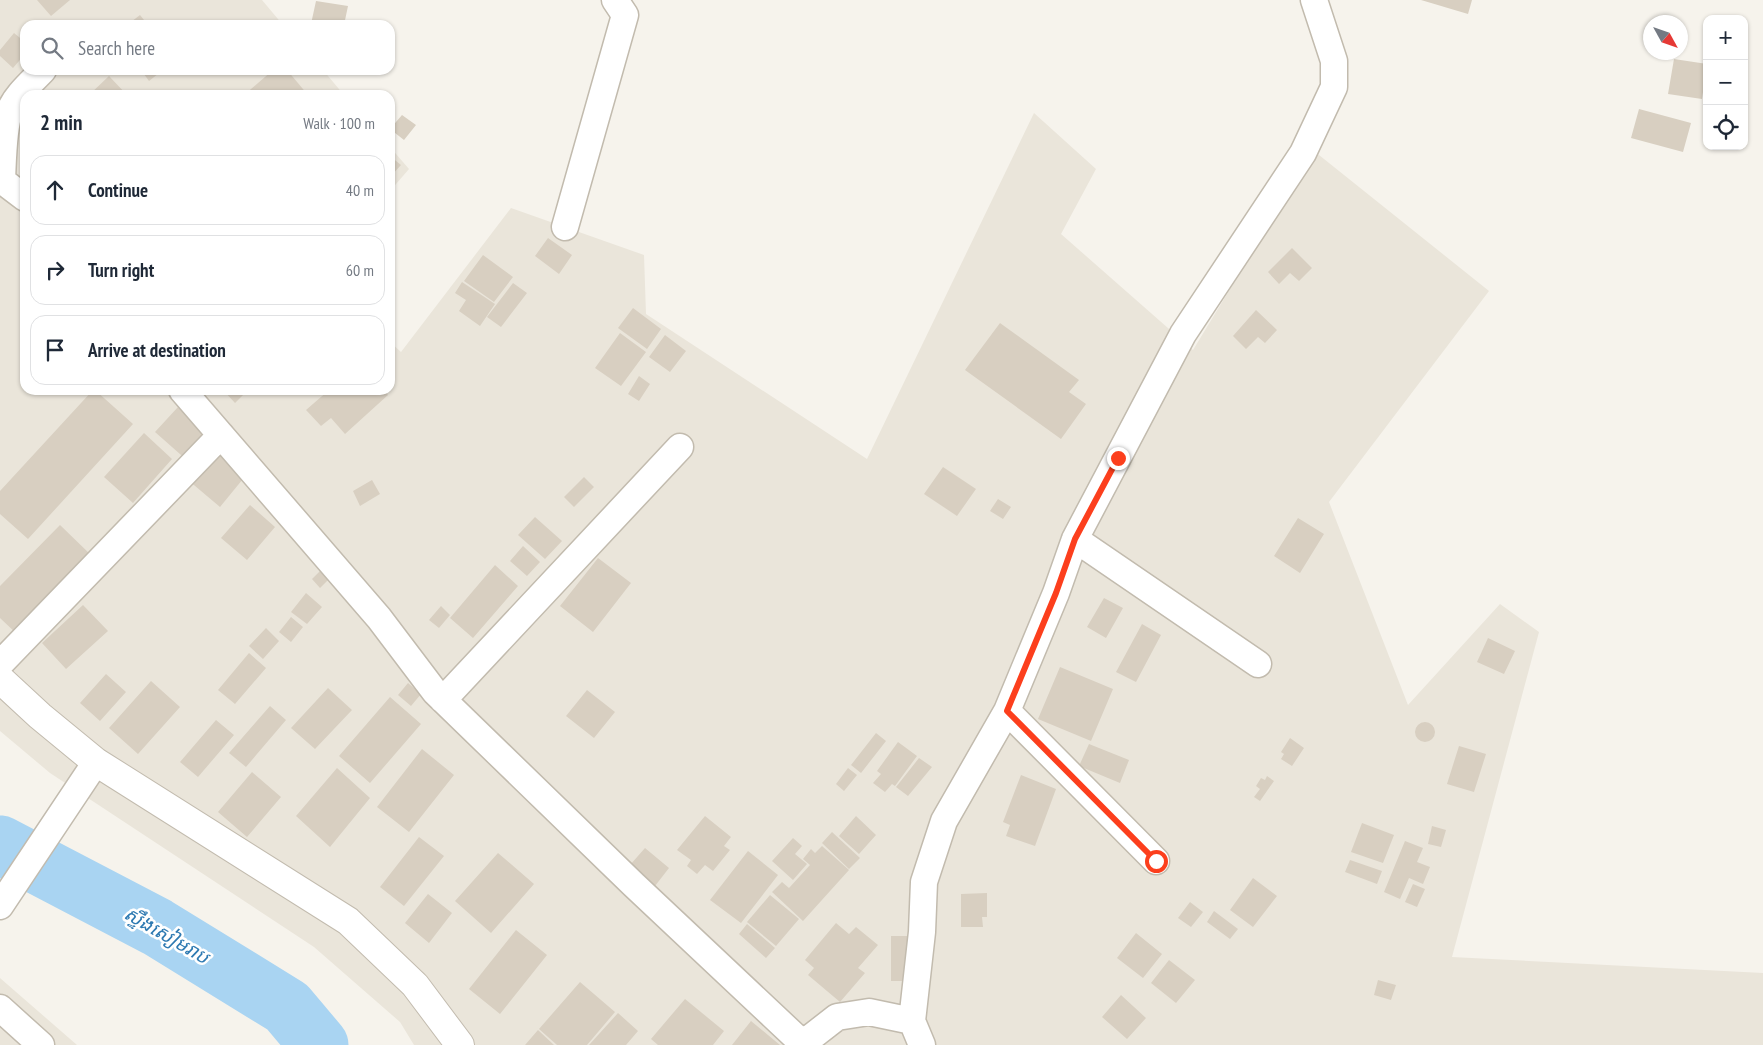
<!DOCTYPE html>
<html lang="en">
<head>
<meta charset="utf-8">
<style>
	:root { --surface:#fff; --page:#f6f6f7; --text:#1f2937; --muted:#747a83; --line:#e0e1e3 }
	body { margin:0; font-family:"PT Sans Narrow","Noto Sans Khmer",sans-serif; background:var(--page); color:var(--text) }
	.controls { position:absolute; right:15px; top:15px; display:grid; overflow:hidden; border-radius:10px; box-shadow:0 1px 4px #0004 }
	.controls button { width:45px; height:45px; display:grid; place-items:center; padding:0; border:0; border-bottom:1px solid var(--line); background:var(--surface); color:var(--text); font:25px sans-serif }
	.compass { position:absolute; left:1643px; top:15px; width:45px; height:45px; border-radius:50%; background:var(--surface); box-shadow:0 1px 4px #0004; rotate:130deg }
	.stop { position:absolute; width:15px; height:15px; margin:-11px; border:4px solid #fc3f1d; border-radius:50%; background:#fff }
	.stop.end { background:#fc3f1d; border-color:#fff; box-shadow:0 1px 5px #0008 }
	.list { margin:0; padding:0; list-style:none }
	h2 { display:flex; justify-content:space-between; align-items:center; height:65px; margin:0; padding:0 20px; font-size:21px }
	h2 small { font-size:16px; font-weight:400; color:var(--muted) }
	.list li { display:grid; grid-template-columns:32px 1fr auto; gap:15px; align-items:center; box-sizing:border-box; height:70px; margin:0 10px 10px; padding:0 10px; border:1px solid var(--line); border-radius:15px }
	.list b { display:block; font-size:19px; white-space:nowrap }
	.list em { font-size:16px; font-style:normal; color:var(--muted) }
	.icon { flex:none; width:28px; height:28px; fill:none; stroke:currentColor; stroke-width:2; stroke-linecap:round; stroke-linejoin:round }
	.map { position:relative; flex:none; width:1763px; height:1045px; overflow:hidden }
	.search { position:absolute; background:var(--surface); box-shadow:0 1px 4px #0004; left:20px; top:20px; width:375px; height:55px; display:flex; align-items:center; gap:12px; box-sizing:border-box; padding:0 18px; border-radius:15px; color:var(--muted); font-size:19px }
	.panel { position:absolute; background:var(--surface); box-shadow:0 1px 4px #0004; left:20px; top:90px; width:375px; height:305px; border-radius:15px }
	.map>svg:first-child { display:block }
	.residential { fill:#eae5da }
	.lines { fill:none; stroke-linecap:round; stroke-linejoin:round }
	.river { stroke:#a9d4f2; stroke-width:59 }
	.building { fill:#d8cfc1 }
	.minor-casing { stroke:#c2bbae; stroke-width:29 }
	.tertiary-casing { stroke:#c2bbae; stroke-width:30 }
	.minor { stroke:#fff; stroke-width:26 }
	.tertiary { stroke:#fff; stroke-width:28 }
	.route { stroke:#fc3f1d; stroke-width:6 }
	.labels { text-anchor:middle; stroke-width:5; stroke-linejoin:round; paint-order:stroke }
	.water-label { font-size:19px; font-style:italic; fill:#2e7ab2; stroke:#fff }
</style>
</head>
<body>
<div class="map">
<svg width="1763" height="1045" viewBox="0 0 1763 1045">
	<rect width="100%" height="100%" fill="#f6f3ec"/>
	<path class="residential" d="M0,0h262l21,25h-258v45h298l21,25h-319v295h365v-48l11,10 110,-144 133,47 2,59 221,145 167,-346 62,56 -35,65 132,116 121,-199 175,140 -160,211 79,203 92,-101 39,28 -87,325 311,16v72h-1349l-14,-23 -86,-75 -264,-174 -50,-42z
		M390,147l19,22 -19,22z
		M0,978l77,67h-77z"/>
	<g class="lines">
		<path class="river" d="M0,845l157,82 130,80 32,38"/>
	</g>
	<path class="building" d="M37,0h33l-19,16z
		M1421,0h51l-4,14z
		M316,1l32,5 -4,19 -33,-1z
		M140,15l8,10h-21z
		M14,33l11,9v12l-12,14 -13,-12v-6z
		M1674,59l33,5 -5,35 -34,-5z
		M141,70h22l-14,11z
		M273,70h14l21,25h-64z
		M109,76l18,19h-38z
		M1639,109l52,14 -8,29 -52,-14z
		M402,115l14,10 -12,15 -14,-11z
		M390,156l11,9 -11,12z
		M548,238l24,17 -13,19 -24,-18z
		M1292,248l20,20 -13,13 -9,-8 -11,11 -11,-12z
		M483,255l30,22 -19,25 -30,-21z
		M462,282l33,22 -15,22 -21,-15 7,-11 -11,-7z
		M513,283l14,10 -26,34 -14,-10z
		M633,308l28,21 -14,20 -29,-21z
		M1256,310l21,20 -12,13 -7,-6 -12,12 -13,-13z
		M1000,323l79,57 -10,12 17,12 -25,35 -96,-69z
		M620,333l26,19 -25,34 -26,-18z
		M665,335l21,16 -16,21 -21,-15z
		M639,376l11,8 -11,17 -11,-7z
		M93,390h2l38,34 -105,115 -28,-25v-23z
		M223,390h25l-13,13z
		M329,390h55l4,5 -43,39 -14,-16 -10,8 -15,-16z
		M178,407l34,31 -23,24 -34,-30z
		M144,433l28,26 -39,44 -29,-26z
		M216,447l31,27 -27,33 -32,-27z
		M943,467l33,22 -19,27 -33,-22z
		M584,477l10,10 -20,20 -10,-10z
		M372,480l8,14 -20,12 -7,-15z
		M998,499l13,8 -8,12 -13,-8z
		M250,505l25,22 -28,33 -26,-22z
		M535,517l27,24 -17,18 -27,-24z
		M1298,518l26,16 -24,39 -26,-17z
		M60,525l32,31 -74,79 -18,-17v-32z
		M523,546l17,16 -13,14 -17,-15z
		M598,558l33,25 -38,49 -33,-26z
		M495,565l23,21 -45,52 -23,-20z
		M323,568l9,8 -12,12 -8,-9z
		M306,593l16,14 -15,17 -16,-12z
		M1104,598l19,10 -17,30 -19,-11z
		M83,605l25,26 -42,38 -24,-26z
		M441,606l9,9 -11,13 -10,-8z
		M291,617l12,10 -12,15 -12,-10z
		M1142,624l19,11 -25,47 -20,-10z
		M266,628l13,13 -16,18 -14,-13z
		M1488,638l27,13 -11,23 -27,-12z
		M249,653l17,15 -31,36 -17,-14z
		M1060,667l53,22 -22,52 -53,-22z
		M106,674l20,18 -26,29 -20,-18z
		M151,681l29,26 -42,47 -29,-26z
		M408,683l13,11 -10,12 -13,-11z
		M328,688l24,22 -37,39 -24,-21z
		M587,690l28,22 -21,26 -28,-22z
		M390,697l31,27 -51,59 -31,-27z
		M270,706l16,14 -40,47 -17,-14z
		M216,720l18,15 -36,42 -18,-15z
		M1415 732a10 10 0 1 1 20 0a10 10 0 1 1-20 0Z
		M876,733l10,8 -25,32 -10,-8z
		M1290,738l14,10 -12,18 -11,-7 3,-5 -3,-2z
		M898,742l19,14 -22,30 -3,-2 -7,8 -12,-9 8,-9 -4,-3z
		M1089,744l40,16 -9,23 -41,-17z
		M1459,746l27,8 -12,38 -27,-8z
		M422,749l32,26 -45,57 -32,-25z
		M919,758l13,9 -24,29 -12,-9z
		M337,768l33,30 -40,49 -34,-31z
		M848,768l9,7 -13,16 -8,-7z
		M252,772l29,25 -34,40 -29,-25z
		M1021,775l35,14 -21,57 -29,-10 4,-11 -7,-3z
		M1267,776l7,5 -14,20 -6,-4 6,-8 -4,-3 5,-8 4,2z
		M705,816l26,21 -7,9 6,4 -17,21 -8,-6 -8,9 -10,-8 4,-6 -14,-10z
		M856,816l20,19 -17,19 -20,-18z
		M1362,823l32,12 -11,28 -32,-11z
		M1432,826l14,4 -5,17 -13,-3z
		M832,832l28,26 -11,11 -27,-26z
		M419,837l25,19 -40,50 -24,-19z
		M793,838l9,8 -7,8 12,10 -14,16 -21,-19z
		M1405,841l18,7 -6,14 13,5 -7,17 -14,-6 -9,21 -16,-7z
		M822,846l27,24 -46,51 -31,-29 10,-10 7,6 21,-23 -7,-6 8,-10 4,4z
		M645,848l24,20 -14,18 -25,-21z
		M748,851l30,24 -37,48 -31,-23z
		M498,853l36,31 -43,49 -36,-32z
		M1350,860l32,11 -5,13 -32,-12z
		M1253,878l24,18 -24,31 -23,-17z
		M1413,884l12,5 -8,18 -12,-5z
		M987,893v24h-5l1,10h-22v-33z
		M428,894l24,19 -23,30 -24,-20z
		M770,895l29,24 -23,27 -29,-24z
		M1190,902l13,10 -12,15 -13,-9z
		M1214,911l24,18 -8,10 -23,-17z
		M836,923l13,11 7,-7 22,18 -20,23 7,5 -25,29 -32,-27 6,-7 -9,-8z
		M747,924l28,24 -9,10 -27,-24z
		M516,930l31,25 -47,59 -31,-25z
		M1136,933l26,21 -19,24 -26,-20z
		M891,936h24l-8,45h-16z
		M1169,960l26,20 -19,23 -25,-20z
		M1378,980l18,5 -5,15 -17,-5z
		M580,982l35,30 -28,33h-30l-18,-16z
		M1121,995l25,23 -19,21 -25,-22z
		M685,999l39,32 -11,14h-55l-7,-6z
		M618,1013l20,18 -12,14h-37z
		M751,1021l29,24h-48z
		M538,1030l16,15h-29z"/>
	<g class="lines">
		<defs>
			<path id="minor" d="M0,179l25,19
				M2,180c1,-19 1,-53 8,-70 6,-15 23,-29 33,-40
				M565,227l60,-212 -10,-15
				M182,390l197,228 56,74 199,193 168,158
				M1075,539l183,125
				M0,664l221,-229
				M443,700l237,-253
				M1007,711l149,150
				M0,906l96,-144
				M0,1008l41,37
				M912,1021l10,-89 2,-50 20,-61 63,-110 49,-118 19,-54 108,-205 120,-181 31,-66v-26l-20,-61
				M801,1045l36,-28 32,-5 43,9 10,24"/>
			<path id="tertiary" d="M0,679l40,37 56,46 252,159 67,64 45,60"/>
		</defs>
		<use href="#minor" class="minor-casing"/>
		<use href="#tertiary" class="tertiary-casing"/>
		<use href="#minor" class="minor"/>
		<use href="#tertiary" class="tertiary"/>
	</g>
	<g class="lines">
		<path class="route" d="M1118,458l-43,81 -19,54 -49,118 149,150"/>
	</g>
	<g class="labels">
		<g class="water-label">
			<text transform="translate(167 935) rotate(30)" y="7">ស្ទឹងសៀមរាប</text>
		</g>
	</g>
</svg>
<div class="controls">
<button>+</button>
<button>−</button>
<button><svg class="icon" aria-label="locate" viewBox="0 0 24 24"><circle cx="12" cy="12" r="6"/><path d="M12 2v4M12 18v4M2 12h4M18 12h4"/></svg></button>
</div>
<svg class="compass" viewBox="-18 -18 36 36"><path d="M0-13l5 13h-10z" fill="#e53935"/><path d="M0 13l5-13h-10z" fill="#747a83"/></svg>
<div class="stop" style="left:1156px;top:861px"></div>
<div class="stop end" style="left:1118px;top:458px"></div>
<div class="search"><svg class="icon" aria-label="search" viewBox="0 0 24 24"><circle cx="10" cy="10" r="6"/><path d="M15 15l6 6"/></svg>Search here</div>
<section class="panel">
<h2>2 min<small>Walk · 100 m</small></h2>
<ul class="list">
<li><svg class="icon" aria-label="ahead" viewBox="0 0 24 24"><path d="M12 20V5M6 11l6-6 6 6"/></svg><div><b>Continue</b></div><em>40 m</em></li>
<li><svg class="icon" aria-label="right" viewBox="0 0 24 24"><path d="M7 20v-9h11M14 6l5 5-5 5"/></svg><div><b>Turn right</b></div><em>60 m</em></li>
<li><svg class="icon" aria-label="arrive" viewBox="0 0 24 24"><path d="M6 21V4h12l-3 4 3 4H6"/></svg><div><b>Arrive at destination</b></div></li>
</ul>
</section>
</div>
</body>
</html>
